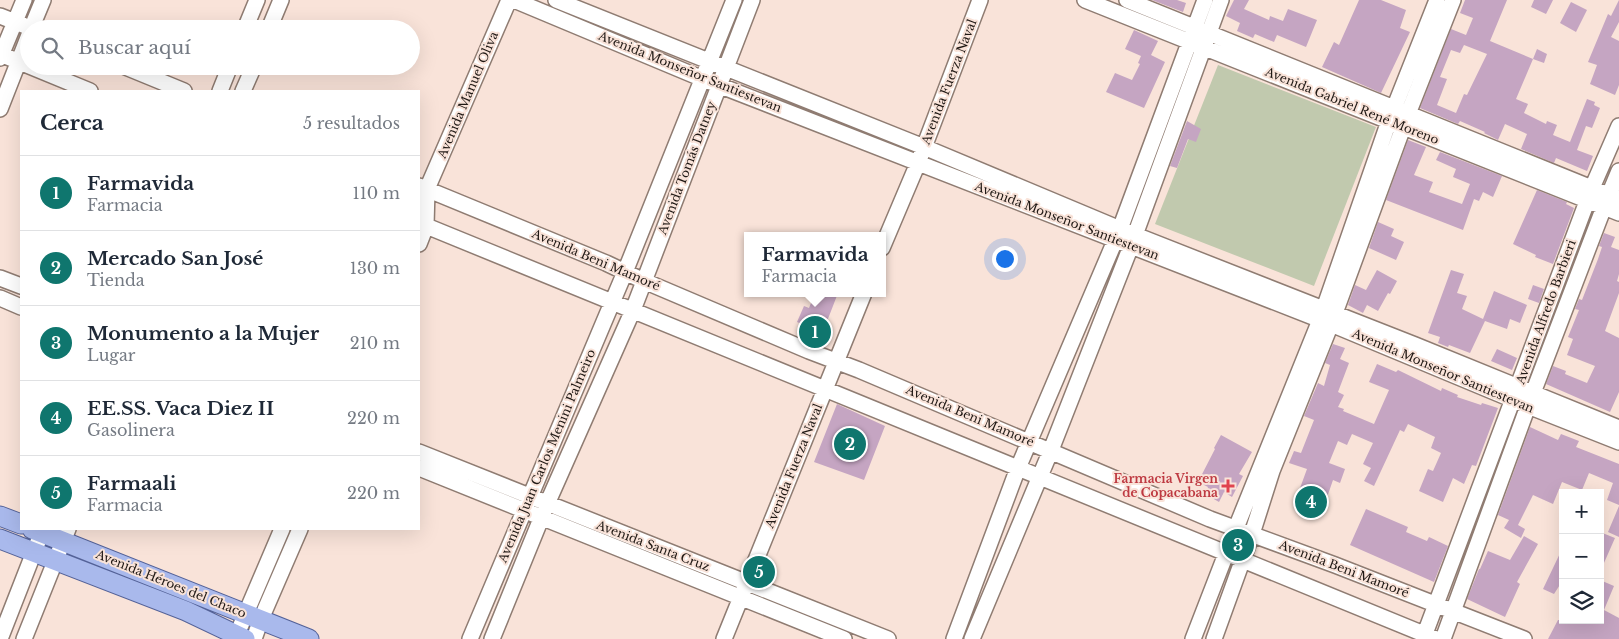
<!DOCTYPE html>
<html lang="es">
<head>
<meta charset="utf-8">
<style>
	:root { --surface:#fff; --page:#f6f6f7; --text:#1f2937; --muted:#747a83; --line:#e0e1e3; --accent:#0f766e }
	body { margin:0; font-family:"Libre Baskerville",serif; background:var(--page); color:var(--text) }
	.controls { position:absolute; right:15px; bottom:15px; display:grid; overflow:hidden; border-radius:0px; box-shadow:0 5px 20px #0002 }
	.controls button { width:45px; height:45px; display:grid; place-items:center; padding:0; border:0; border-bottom:1px solid var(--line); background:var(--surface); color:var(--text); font:25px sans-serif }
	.you { position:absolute; left:1004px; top:258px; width:18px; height:18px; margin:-12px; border:4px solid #fff; border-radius:50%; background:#1a73e8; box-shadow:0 0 0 8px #1a73e833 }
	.badge { display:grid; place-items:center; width:32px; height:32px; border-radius:50%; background:var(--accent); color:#fff; font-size:16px; font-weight:700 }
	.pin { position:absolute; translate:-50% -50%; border:2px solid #fff; box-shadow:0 1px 5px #0006 }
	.popup { position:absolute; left:744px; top:232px; width:142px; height:65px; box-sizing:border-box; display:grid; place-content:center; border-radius:0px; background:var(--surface); filter:drop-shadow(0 1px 4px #0005); font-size:16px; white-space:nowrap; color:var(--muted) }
	.popup b { font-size:19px; color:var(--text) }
	.popup::after { content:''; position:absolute; left:50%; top:100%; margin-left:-10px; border:10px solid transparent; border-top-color:var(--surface) }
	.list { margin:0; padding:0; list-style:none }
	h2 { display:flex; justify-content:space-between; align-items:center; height:65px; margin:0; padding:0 20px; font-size:21px }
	h2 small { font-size:16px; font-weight:400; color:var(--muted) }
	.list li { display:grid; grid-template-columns:32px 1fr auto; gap:15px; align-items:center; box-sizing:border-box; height:75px; padding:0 20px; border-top:1px solid var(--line) }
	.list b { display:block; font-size:19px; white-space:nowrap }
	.list p { margin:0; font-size:16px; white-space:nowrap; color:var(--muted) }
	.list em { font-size:16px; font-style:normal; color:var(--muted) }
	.icon { flex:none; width:28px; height:28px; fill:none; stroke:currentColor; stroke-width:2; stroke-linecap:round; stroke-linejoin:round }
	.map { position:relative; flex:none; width:1619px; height:639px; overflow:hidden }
	.search { position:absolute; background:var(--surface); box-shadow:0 5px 20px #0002; left:20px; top:20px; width:400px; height:55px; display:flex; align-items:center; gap:12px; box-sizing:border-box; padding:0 18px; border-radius:28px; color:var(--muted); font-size:19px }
	.panel { position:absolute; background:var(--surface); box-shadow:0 5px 20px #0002; left:20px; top:90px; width:400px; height:440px; border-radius:0px }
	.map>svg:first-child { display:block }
	.green { fill:#c1c9ae }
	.building { fill:#c5a5c2; fill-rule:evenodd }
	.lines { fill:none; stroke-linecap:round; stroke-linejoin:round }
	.minor-casing { stroke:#8f7c72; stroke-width:18 }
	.major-casing { stroke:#546298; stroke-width:21 }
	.minor { stroke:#fff; stroke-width:15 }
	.major { stroke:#a9b9ec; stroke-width:19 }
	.health-dot { fill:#e0444e; stroke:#f9e3d9; stroke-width:2 }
	.labels { text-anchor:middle; stroke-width:4; stroke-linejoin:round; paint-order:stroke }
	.street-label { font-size:12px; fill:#1f1814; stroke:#f9e3d9 }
	.health-label { font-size:12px; font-weight:bold; fill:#be3a42; stroke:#f9e3d9; text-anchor:end }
</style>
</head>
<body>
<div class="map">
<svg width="1619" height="639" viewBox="0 0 1619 639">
	<rect width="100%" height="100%" fill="#f9e3d9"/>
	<path class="green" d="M1218,65l158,62 -62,159 -159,-62z"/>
	<path class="building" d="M1152,0h25l9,3 -3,9z
		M1234,0h15l-5,9 25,11 1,-4 13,5 5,-12 29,11 -11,27 -29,-12 -3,7 -19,-8 -2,4 -16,-7 3,-8 -14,-7z
		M1359,0h22l25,10 -6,18 10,4 -29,61 -59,-26 12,-25 5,3z
		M1465,0h42l-17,41 43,18 -17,40 12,5 -4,9 22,11 1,-3 10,4 -4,10 17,7 17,-43 8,3 -1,3 6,3 -8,20 -6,-2 -9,24 16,6 -6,15 -31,-13 -2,5 -33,-14 6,-15 -22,-10 -7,16 -14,-7 1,-1 -25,-11 -2,3 -38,-16 31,-79 15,6 7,-17 -13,-5zM1464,45l23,9 -20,41 -3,-1 -8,19 -19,-8 10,-26 -7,-2 11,-27 9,3z
		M1534,0h19l-7,14 -15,-7z
		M1619,0v22l-8,15 8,4v44l-4,10 -25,-11 7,-19 -9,-3 20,-48 3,2z
		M1571,2l16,8 -11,22 -16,-9z
		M1134,30l24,11 -7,14 14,7 -21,46 -38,-16 9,-19 17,7 8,-16 -2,-1 3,-7 -16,-7z
		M1537,49l10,5 -3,9 -11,-4z
		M1187,121l14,8 -5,13 -8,-3 -11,29 -7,-2z
		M1408,140l18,7 -12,28 19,7 -4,10 33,12 8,-20 -17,-7 3,-8 -20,-9 4,-8 62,24 -9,21 -10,-5 -4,9 -5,-2 -11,31 -77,-30z
		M1537,190l30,12 -1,2 8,4 -21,56 -18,-7 1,-2 -23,-11z
		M1378,222l16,7 -3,7 13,6 -8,18 -27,-12z
		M1604,233l11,4 -4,10 8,3v24l-2,7 2,1v11l-14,38 14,7v54l-9,20 -64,-28 7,-18 13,5 -1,3 22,9 8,-17 -28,-11 6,-16 -5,-2 11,-27 -4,-1 4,-10 3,1 16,-41 4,-12 -3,-1z
		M1377,270l20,11 -7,13 -2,-1 -10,18 -11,-6 -4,8 -15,-8 7,-20 11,5z
		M1451,270l13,4 -7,19 10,3 -5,13 21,10 11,-28 33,14 -7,18 -10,-4 -3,10 -22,-8 -15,32 -21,-8 -1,2 -10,-4 2,-6 -12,-4z
		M1533,285l11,4 -5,14 -11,-4z
		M815,293h23l-19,49 -10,-4 4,-9 -16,-7 7,-16 5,2z
		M1333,344l12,4 -5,11 9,4 -11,29 6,3 -6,12 6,2 -1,2 31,13 15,-34 -20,-8 8,-18 19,8 2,-2 43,21 1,-3 16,7 -1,2 24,8 1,-2 16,5 -22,58 -4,-1 -8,19 -11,-6 -10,24 -24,-11 9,-22 5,2 8,-18 -10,-5 4,-11 -27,-13 -4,8 -4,-2 -26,56 -10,-5 7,-13 -8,-4 10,-21 -21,-9 -5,11 -9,-4 -9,22 16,6 -5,14 -7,-3 -10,29 -27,-10 11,-30 -18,-6 5,-12 7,2 13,-33 -10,-4 14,-33 6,3 6,-21 -5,-2z
		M1497,349l20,9 -5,12 -21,-9z
		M837,404l48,22 -21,54 -50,-18z
		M1530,427l28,13 3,-6 18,7 -3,6 43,17v41l-12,-5 6,-17 -24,-10 -7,17 -20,-8 -9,22 -20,-9 -15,30 7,4 -4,9 -17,-10 5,-8 -11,-5z
		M1221,435l31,17 -13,22 4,2 -11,21 -8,-5 -5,10 -14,-8 3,-7 -10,-5 17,-33 -1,-1z
		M1619,506v31l-11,-5z
		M1366,509l42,18 -2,5 21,9 2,-4 19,9 -14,36 -84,-37z
		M1600,532l15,6 -15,34z
		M1524,536l14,8 -21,38 3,2 -15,33 -38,-18 12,-30h1l8,-18 22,9z
		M1563,547v33l-9,14 -11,-5z
		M1600,580l14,6 -10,24 15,8v21h-71l10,-19h42z"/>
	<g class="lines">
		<defs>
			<path id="minor" d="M514,0l189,79 628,245 197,82 91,36
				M556,0l368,147 196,82 295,116 204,83
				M1085,0l534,213
				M1127,0l492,199
				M0,16l23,9
				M31,29l12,-29
				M245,29l12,-29
				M269,29l12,-29
				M0,54l90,37
				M0,58l24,-58
				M123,66l61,25
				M220,91l10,-25
				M243,91l11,-25
				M0,109l29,-74
				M419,186l187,77 38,18 165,70 50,19 351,149 125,46 189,74
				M419,200l8,-11 82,-189
				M419,223l1017,416
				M419,244l7,-18 1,-37
				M882,248l36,-85 62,-163
				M0,278l21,8
				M0,298l21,9
				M419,452l469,187
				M419,468l425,171
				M0,639l43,-110
				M24,639l44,-110
				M235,639l47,-110
				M254,639l7,-20 39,-90
				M470,639l155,-367 109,-272
				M492,639l55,-135 86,-194 119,-310
				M724,639l140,-346
				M954,639l64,-171 102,-239 85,-229
				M972,639l79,-189 80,-204 90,-246
				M1193,639l43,-111 84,-208 69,-199 48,-121
				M1214,639l38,-105 20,-63 59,-147 77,-210 45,-114
				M1423,639l169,-451 27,-62
				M1443,639l85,-233 76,-199 15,-36"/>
			<path id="major" d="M0,516l21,8
				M32,529l277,110
				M0,539l186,72 59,28"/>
		</defs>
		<use href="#minor" class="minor-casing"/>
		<use href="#major" class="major-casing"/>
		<use href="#minor" class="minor"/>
		<use href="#major" class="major"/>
	</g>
	<path class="health-dot" d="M1225.5 478.5h5v5h5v5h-5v5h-5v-5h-5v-5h5z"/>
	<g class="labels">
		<g class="street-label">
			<text transform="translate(690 72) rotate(22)" y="4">Avenida Monseñor Santiestevan</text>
			<text transform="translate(949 82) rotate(-69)" y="4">Avenida Fuerza Naval</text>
			<text transform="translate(468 95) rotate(-67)" y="4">Avenida Manuel Oliva</text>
			<text transform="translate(1352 106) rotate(22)" y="4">Avenida Gabriel René Moreno</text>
			<text transform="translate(687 168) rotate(-69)" y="4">Avenida Tomás Datney</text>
			<text transform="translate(1067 221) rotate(21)" y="4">Avenida Monseñor Santiestevan</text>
			<text transform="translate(596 260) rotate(23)" y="4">Avenida Beni Mamoré</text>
			<text transform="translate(1546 312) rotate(-70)" y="4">Avenida Alfredo Barbieri</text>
			<text transform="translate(1443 371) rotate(23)" y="4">Avenida Monseñor Santiestevan</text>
			<text transform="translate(970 416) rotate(23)" y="4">Avenida Beni Mamoré</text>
			<text transform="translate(547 456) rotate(-67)" y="4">Avenida Juan Carlos Menini Palmeiro</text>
			<text transform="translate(794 466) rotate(-68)" y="4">Avenida Fuerza Naval</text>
			<text transform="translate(653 546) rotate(21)" y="4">Avenida Santa Cruz</text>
			<text transform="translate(1344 569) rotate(21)" y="4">Avenida Beni Mamoré</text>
			<text transform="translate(171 584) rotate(22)" y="4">Avenida Héroes del Chaco</text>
		</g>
		<g class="health-label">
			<text x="1218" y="483">Farmacia Virgen<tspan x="1218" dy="14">de Copacabana</tspan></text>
		</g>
	</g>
</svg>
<div class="controls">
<button>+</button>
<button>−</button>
<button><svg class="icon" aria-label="layers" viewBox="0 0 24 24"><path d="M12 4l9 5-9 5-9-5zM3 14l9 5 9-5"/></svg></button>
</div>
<div class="you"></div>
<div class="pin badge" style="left:815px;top:332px">1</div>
<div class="popup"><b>Farmavida</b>Farmacia</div>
<div class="pin badge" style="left:850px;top:444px">2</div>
<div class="pin badge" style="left:1238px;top:545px">3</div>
<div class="pin badge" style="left:1311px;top:502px">4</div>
<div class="pin badge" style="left:759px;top:572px">5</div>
<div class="search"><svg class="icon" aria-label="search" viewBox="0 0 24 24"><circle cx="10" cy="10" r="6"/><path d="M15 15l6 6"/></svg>Buscar aquí</div>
<section class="panel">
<h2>Cerca<small>5 resultados</small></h2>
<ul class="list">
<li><span class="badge">1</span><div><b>Farmavida</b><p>Farmacia</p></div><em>110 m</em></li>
<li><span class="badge">2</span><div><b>Mercado San José</b><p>Tienda</p></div><em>130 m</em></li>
<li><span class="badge">3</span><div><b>Monumento a la Mujer</b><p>Lugar</p></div><em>210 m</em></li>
<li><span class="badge">4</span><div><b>EE.SS. Vaca Diez II</b><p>Gasolinera</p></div><em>220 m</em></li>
<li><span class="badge">5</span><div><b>Farmaali</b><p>Farmacia</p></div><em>220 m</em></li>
</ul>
</section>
</div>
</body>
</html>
